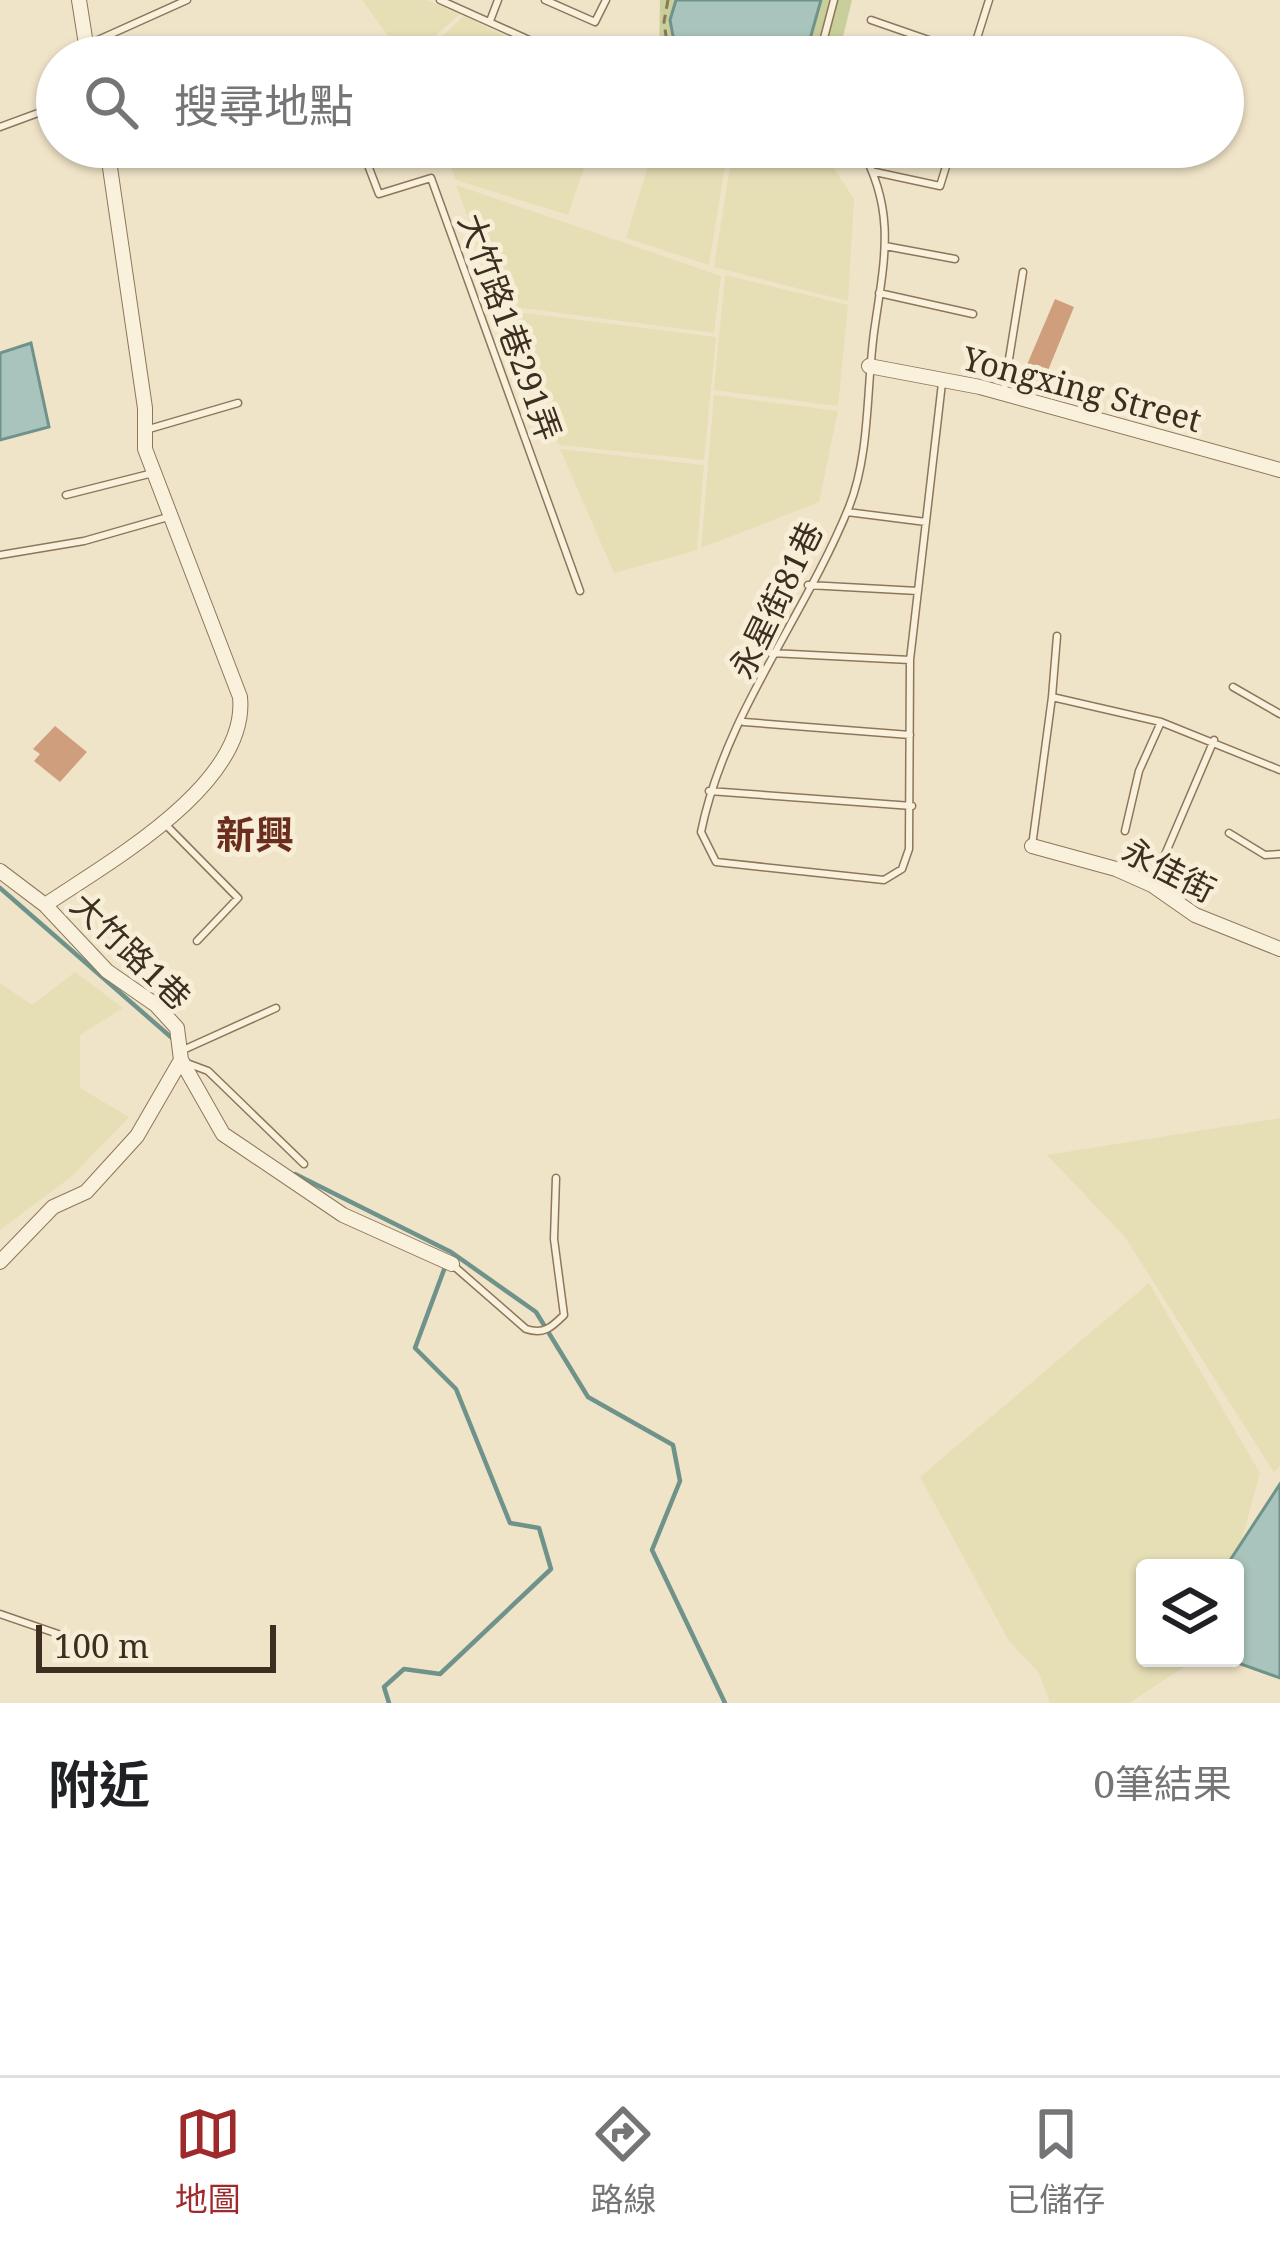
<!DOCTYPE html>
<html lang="zh-TW">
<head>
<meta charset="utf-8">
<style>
	:root { --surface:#fff; --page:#f2f2f2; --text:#202124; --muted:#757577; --line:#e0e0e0; --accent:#9e2a2b }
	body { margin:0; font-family:"Noto Serif","Noto Sans TC",serif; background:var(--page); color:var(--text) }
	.controls { position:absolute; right:36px; bottom:36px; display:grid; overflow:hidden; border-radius:12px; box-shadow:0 3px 9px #0004 }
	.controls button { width:108px; height:108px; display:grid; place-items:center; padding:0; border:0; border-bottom:3px solid var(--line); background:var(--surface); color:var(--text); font:60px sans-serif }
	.scale { position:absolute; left:36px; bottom:30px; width:240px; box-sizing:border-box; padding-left:12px; border:6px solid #3d2e20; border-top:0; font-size:33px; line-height:42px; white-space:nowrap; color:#3d2e20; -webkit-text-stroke:9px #f7eed8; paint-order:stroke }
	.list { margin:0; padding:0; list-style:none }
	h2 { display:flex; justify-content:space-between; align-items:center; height:156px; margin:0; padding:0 48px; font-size:51px }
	h2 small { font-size:39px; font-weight:400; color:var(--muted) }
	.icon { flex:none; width:66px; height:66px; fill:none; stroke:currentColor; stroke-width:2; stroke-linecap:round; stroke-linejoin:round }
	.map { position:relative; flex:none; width:1280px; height:1703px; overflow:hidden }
	.search { position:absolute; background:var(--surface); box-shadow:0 3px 9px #0004; left:36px; right:36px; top:36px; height:132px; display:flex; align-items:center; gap:30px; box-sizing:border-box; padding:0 42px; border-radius:66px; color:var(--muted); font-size:45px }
	.sheet { height:372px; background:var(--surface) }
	nav { display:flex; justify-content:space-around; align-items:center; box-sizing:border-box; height:168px; border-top:3px solid var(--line); background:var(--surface); font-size:33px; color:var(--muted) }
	nav a { display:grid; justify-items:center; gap:6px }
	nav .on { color:var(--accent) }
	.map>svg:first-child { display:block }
	.farmland { fill:#e6deb5 }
	.green { fill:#c9cf9b }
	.water { fill:#a9c4bc; stroke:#6f938a; stroke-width:3 }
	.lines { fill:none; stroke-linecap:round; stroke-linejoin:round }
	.stream { stroke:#6f938a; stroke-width:4.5 }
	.building { fill:#cf9f7d }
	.lane-casing { stroke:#8d765c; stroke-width:9 }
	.street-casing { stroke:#8d765c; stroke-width:16 }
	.path { stroke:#8d765c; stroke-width:3; stroke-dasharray:9 6; stroke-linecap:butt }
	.lane { stroke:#faf1dc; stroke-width:6 }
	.street { stroke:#faf1dc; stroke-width:14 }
	.labels { text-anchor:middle; stroke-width:10; stroke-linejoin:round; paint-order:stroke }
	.street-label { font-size:33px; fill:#3d2e20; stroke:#f7eed8 }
	.quarter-label { font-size:39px; font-weight:bold; fill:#6b2e1e; stroke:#f7eed8 }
</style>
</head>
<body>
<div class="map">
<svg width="1280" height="1703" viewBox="0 0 1280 1703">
	<rect width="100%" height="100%" fill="#f0e4c8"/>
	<path class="farmland" d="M362,0h65l33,14 -49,43h-8z
		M464,16l83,41h-127z
		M443,147h140l7,3 -22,65 -112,-35z
		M654,147h74l-19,118 -83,-27z
		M733,147h84l16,20 21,32 -6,102 -134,-34z
		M456,185l265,91 -7,57 -215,-28z
		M725,275l123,30 -10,101 -124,-16z
		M500,310l216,27 -12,123 -145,-15z
		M714,395l124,16 -19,91 -118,46z
		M560,449l144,16 -7,85 -83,23z
		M75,972l48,36 -43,27v53l49,29 -58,60 -71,53v-247l32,22z
		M1280,1118v348l-6,7 -149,-236 -78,-82z
		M1149,1283l111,190 -26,95h-89v90h53l-69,45h-79l-11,-30 -30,-32 -89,-164z"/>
	<path class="green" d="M660,0h192l-14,57h-179z"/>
	<path class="water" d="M676,0h145l-16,57h-128l-7,-37z
		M31,343l18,84 -49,13v-87z
		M1280,1484v194l-56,-20h11v-90h-10z"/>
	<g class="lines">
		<path class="stream" d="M0,888l172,150
			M295,1174l156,78 85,60 52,85 85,48 7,36 -28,69 73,153
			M389,1703l-5,-16 20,-18 36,5 111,-105 -12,-41 -29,-5 -54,-134 -41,-41 30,-81"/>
	</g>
	<path class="building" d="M1055,299l19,8 -34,83 -20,-9z
		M55,726l32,26 -27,30 -26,-21 6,-7 -7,-5z"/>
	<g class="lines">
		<defs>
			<path id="lane" d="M440,0l127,57
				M545,0l50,22 11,-22
				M871,20l101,35
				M490,21l8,-21
				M89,44l98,-44
				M972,54l17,-54
				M819,57l15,-57
				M0,127l57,-21
				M361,147l18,47 52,-16 149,413
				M860,147c36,62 25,110 15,178 -9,58 -4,127 -26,182 -45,111 -124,207 -148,325l15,30 168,18 18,-11 7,-20 1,-189 32,-277
				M875,172l65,14 12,-39
				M885,246l70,13
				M879,293l94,21
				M1004,390l19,-118
				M149,429l89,-26
				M66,495l87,-22
				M847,512l79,10
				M0,555l84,-14 84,-24
				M808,585l110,6
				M771,653l139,7
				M1233,687l47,27
				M1052,697l5,-61
				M744,722l166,13
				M709,791l203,15
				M165,824l73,74 -41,43
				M1125,831l14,-60 22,-49
				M1229,833l36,22 15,-1
				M1032,846l20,-149 109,25 119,48
				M1152,885l62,-145
				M183,1050l93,-42
				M184,1062l24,9 96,93
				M455,1267l71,62c18,6 26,-2 38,-14l-10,-76 2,-61
				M0,1614l61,21"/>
			<path id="street" d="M79,0l9,57
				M869,366l111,21 300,83
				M1032,846l84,23 36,16 43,30 85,34
				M0,871l45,34 62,66 49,34 21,23 4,32 -44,76 -51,56 -33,15 -53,55
				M45,905c64,-43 204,-121 195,-208l-95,-248v-41l-38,-261
				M181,1060l42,74 120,81 109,49"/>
		</defs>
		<use href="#lane" class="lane-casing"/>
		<use href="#street" class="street-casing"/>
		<path class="path" d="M668,0l-4,22 5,35"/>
		<use href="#lane" class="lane"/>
		<use href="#street" class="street"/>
	</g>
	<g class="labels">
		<g class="street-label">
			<text transform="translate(510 327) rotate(70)" y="12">大竹路1巷291弄</text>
			<text transform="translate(1082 389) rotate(15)" y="12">Yongxing Street</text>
			<text transform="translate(776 600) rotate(-64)" y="12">永星街81巷</text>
			<text transform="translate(1169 870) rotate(27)" y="12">永佳街</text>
			<text transform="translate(131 951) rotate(44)" y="12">大竹路1巷</text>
		</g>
		<g class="quarter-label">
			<text x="255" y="849">新興</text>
		</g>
	</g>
</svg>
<div class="controls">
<button><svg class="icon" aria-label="layers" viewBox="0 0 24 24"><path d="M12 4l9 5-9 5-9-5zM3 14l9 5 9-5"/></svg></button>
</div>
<div class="scale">100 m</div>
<div class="search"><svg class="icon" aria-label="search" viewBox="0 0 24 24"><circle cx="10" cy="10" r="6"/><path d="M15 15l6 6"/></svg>搜尋地點</div>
</div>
<section class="sheet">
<h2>附近<small>0筆結果</small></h2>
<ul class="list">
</ul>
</section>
<nav>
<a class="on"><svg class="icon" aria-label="map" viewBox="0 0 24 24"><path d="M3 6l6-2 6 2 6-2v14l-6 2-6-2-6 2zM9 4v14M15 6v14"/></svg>地圖</a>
<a><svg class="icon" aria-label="directions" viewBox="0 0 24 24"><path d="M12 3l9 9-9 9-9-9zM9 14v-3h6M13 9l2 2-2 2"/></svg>路線</a>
<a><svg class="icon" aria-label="saved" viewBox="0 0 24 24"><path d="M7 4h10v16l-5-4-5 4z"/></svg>已儲存</a>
</nav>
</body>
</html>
